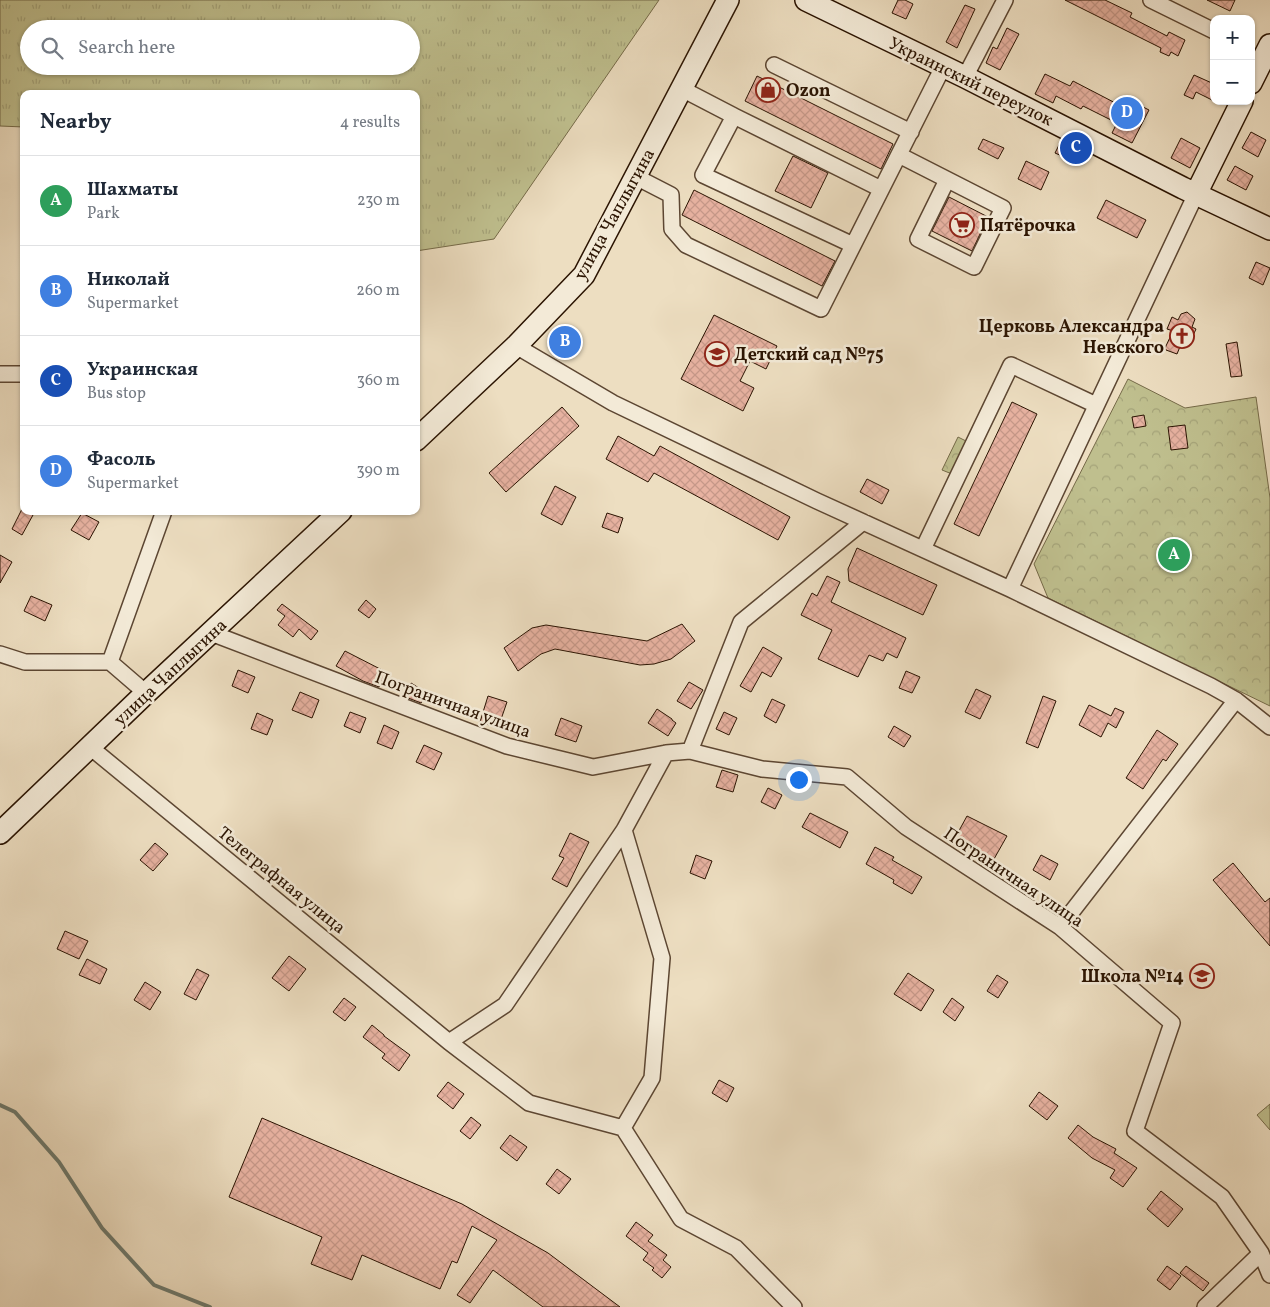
<!DOCTYPE html>
<html lang="en">
<head>
<meta charset="utf-8">
<style>
	:root { --surface:#fff; --page:#f6f6f7; --text:#1f2937; --muted:#747a83; --line:#e0e1e3; --accent:#8f2418 }
	body { margin:0; font-family:Vollkorn,serif; background:var(--page); color:var(--text) }
	.controls { position:absolute; right:15px; top:15px; display:grid; overflow:hidden; border-radius:10px; box-shadow:0 1px 4px #0004 }
	.controls button { width:45px; height:45px; display:grid; place-items:center; padding:0; border:0; border-bottom:1px solid var(--line); background:var(--surface); color:var(--text); font:25px sans-serif }
	.you { position:absolute; left:798px; top:779px; width:18px; height:18px; margin:-12px; border:4px solid #fff; border-radius:50%; background:#1a73e8; box-shadow:0 0 0 8px #1a73e833 }
	.badge { display:grid; place-items:center; width:32px; height:32px; border-radius:50%; background:var(--accent); color:#fff; font-size:16px; font-weight:700 }
	.pin { position:absolute; translate:-50% -50%; border:2px solid #fff; box-shadow:0 1px 5px #0006 }
	.list { margin:0; padding:0; list-style:none }
	h2 { display:flex; justify-content:space-between; align-items:center; height:65px; margin:0; padding:0 20px; font-size:21px }
	h2 small { font-size:16px; font-weight:400; color:var(--muted) }
	.list li { display:grid; grid-template-columns:32px 1fr auto; gap:15px; align-items:center; box-sizing:border-box; height:90px; padding:0 20px; border-top:1px solid var(--line) }
	.list b { display:block; font-size:19px; white-space:nowrap }
	.list p { margin:0; font-size:16px; white-space:nowrap; color:var(--muted) }
	.list em { font-size:16px; font-style:normal; color:var(--muted) }
	.icon { flex:none; width:28px; height:28px; fill:none; stroke:currentColor; stroke-width:2; stroke-linecap:round; stroke-linejoin:round }
	.map { position:relative; flex:none; width:1270px; height:1307px; overflow:hidden }
	.search { position:absolute; background:var(--surface); box-shadow:0 1px 4px #0004; left:20px; top:20px; width:400px; height:55px; display:flex; align-items:center; gap:12px; box-sizing:border-box; padding:0 18px; border-radius:28px; color:var(--muted); font-size:19px }
	.panel { position:absolute; background:var(--surface); box-shadow:0 1px 4px #0004; left:20px; top:90px; width:400px; height:425px; border-radius:10px }
	.map>svg:first-child { display:block }
	.grass { fill:url(#grass-tufts); stroke:#756a48; fill-rule:evenodd }
	.park { fill:url(#park-crowns); stroke:#756a48 }
	.lines { fill:none; stroke-linecap:round; stroke-linejoin:round }
	.stream { stroke:#6d796d; stroke-width:4 }
	.building { fill:url(#building-cross-hatch); stroke:#2b1402 }
	.minor-casing { stroke:#5c4632; stroke-width:18 }
	.secondary-casing { stroke:#2b1402; stroke-width:24 }
	.minor { stroke:#f3ead7; stroke-width:15 }
	.secondary { stroke:#f3ead7; stroke-width:21 }
	.labels { text-anchor:middle; stroke-width:5; stroke-linejoin:round; paint-order:stroke }
	.street-label { font-size:18px; fill:#2b1402; stroke:#f3ead7 }
	.poi-label { font-size:18px; font-weight:bold; fill:#2b1402; stroke:#f3ead7; text-anchor:start }
</style>
</head>
<body>
<div class="map">
<svg width="1270" height="1307" viewBox="0 0 1270 1307">
	<defs>
		<pattern id="grass-tufts" width="24" height="20" patternUnits="userSpaceOnUse" patternTransform="scale(1.25)"><rect width="24" height="20" fill="#bfbf8e"/><path d="M3 7l-1-3M5 7V3M7 7l1-3M15 17l-1-3M17 17v-4M19 17l1-3" fill="none" stroke="#a4a379"/></pattern>
		<pattern id="park-crowns" width="20" height="18" patternUnits="userSpaceOnUse" patternTransform="scale(1.25)"><rect width="20" height="18" fill="#bfbf8e"/><path d="M2 6a3 3 0 1 1 6 0M12 15a3 3 0 1 1 6 0" fill="none" stroke="#a4a379"/></pattern>
		<pattern id="building-cross-hatch" width="8" height="8" patternUnits="userSpaceOnUse" patternTransform="scale(1.25)"><rect width="8" height="8" fill="#e7b2a1"/><path d="M0 0l8 8M0 8l8-8" fill="none" stroke="#c69889"/></pattern>
	</defs>
	<rect width="100%" height="100%" fill="#eddec1"/>
	<filter id="stains"><feTurbulence type="fractalNoise" baseFrequency=".004" numOctaves="4"/><feColorMatrix values="0 0 0 0 .2 0 0 0 0 .09 0 0 0 0 .02 0 0 0 .5 -.17"/></filter>
	<radialGradient id="worn" r=".72"><stop offset=".6" stop-color="#630" stop-opacity="0"/><stop offset="1" stop-color="#630" stop-opacity=".3"/></radialGradient>
	<path class="grass" d="M0,0h659l-165,239 -78,12v-157h-392v33l-24,-1zM29,29h382v37h-382z
		M1270,1104v26l-13,-15z"/>
	<path class="park" d="M1128,379l57,29 71,-11 14,101v208l-222,-108 -14,-34z
		M958,437l10,5 -16,32 -10,-4z"/>
	<g class="lines">
		<path class="stream" d="M0,1105l15,7 44,50 43,66 52,57 56,22"/>
	</g>
	<path class="building" d="M898,0h7l8,4 -7,15 -14,-6z
		M1065,0h40l27,13 -2,4 37,19 2,-4 16,8 -7,16 -7,-4 -2,4 -9,-4 1,-4z
		M1207,0h28l-5,11z
		M965,5l10,4 -18,39 -11,-6z
		M1007,28l12,6 -19,36 -14,-7 7,-16 4,2z
		M1045,74l25,12 3,-5 52,27 4,-8 20,10 -17,33 -20,-10 5,-10 -34,-17 -2,3 -25,-13 -3,7 -18,-9z
		M1194,75l20,9v17l-18,-9 -3,7 -9,-4z
		M757,76l136,68 -12,25 -136,-68z
		M1251,132l15,8 -8,17 -16,-9z
		M1181,138l19,10 -10,20 -19,-10z
		M983,139l21,9 -6,11 -20,-10z
		M1060,143l20,9 -4,10 -21,-9z
		M793,156l35,17 -17,35 -36,-17z
		M1026,161l23,11 -8,18 -23,-11z
		M1235,166l18,10 -7,14 -19,-10z
		M694,190l141,71 -13,25 -140,-71z
		M949,197l39,20 -16,34 -40,-20z
		M1106,200l40,20 -9,18 -40,-20z
		M1256,262l14,6 -7,17 -14,-7z
		M1187,312l8,7 -3,8 4,2 -5,11 -7,-3 -7,17 -11,-4 -1,-2 8,-17 -6,-2 5,-12 6,3 3,-6z
		M714,315l63,31 -11,23 -16,-8 -10,20 14,7 -11,23 -62,-32z
		M568,325l13,12 -19,22 -13,-12z
		M1237,342l5,34 -11,1 -5,-33z
		M1012,402l25,12 -58,122 -25,-12z
		M562,407l17,19 -73,66 -17,-19z
		M1144,415l2,11 -12,2 -2,-11z
		M1185,425l3,23 -17,2 -3,-23z
		M618,436l36,20 6,-10 130,71 -12,23 -124,-67 -6,9 -42,-23z
		M867,479l22,11 -7,14 -22,-12z
		M555,486l21,11 -14,28 -21,-11z
		M22,509l11,6 -11,20 -10,-6z
		M82,513l17,9 -10,18 -18,-10z
		M607,513l16,5 -5,15 -16,-6z
		M857,548l80,37 -14,30 -74,-34 -1,-12z
		M0,555l12,7 -12,21z
		M827,576l13,6 -9,20 75,36 -9,20 -10,-5 -4,8 -14,-6 -11,22 -40,-18 14,-29 -31,-15 11,-22 5,3z
		M31,596l21,9 -7,16 -21,-10z
		M366,600l10,9 -7,9 -11,-8z
		M282,604l36,27 -7,9 -12,-11 -6,8 -15,-12 7,-9 -8,-6z
		M682,624l13,17 -24,18 -17,5 -14,1 -85,-16 -14,5 -23,17 -14,-23 28,-20 14,-3 101,16z
		M763,647l19,11 -11,19 -9,-5 -11,20 -11,-6z
		M345,651l41,21 -7,15 -16,-6 -27,-15z
		M238,670l17,7 -7,16 -16,-7z
		M906,671l14,6 -8,16 -13,-5z
		M689,682l14,8 -12,19 -14,-8z
		M411,683l16,10 -6,10 -18,-7z
		M976,689l15,7 -11,23 -15,-7z
		M300,692l19,8 -7,18 -20,-8z
		M488,696l19,6 -9,26 -18,-6z
		M1043,696l13,5 -18,47 -12,-5z
		M772,699l13,6 -9,18 -12,-7z
		M1089,705l22,11 4,-8 9,4 -8,16 -8,-5 -7,14 -22,-12z
		M657,709l15,10v1l4,3 -8,13 -20,-13z
		M350,712l16,6 -6,15 -16,-7z
		M724,712l13,6 -8,17 -13,-6z
		M257,713l16,7 -6,15 -16,-6z
		M561,718l21,8 -6,16 -21,-7z
		M384,725l15,7 -7,17 -15,-6z
		M894,726l17,10 -7,11 -16,-10z
		M1157,730l21,14 -12,17 -3,-2 -20,30 -17,-11z
		M424,745l18,8 -8,17 -18,-8z
		M722,770l16,5 -5,17 -17,-5z
		M768,788l14,7 -7,14 -14,-7z
		M810,813l38,19 -8,16 -38,-21z
		M967,816l40,20 -13,23 -39,-21z
		M570,833l19,9 -22,45 -15,-8 12,-21 -5,-2z
		M155,843l13,11 -15,17 -13,-11z
		M875,847l19,10 -2,3 30,17 -10,17 -19,-11 1,-3 -28,-16z
		M696,855l16,6 -7,18 -15,-6z
		M1041,855l17,9 -8,16 -17,-10z
		M1233,863l32,39 5,-4v48l-57,-66z
		M65,931l23,10 -9,18 -22,-10z
		M289,956l17,13 -17,22 -17,-13z
		M87,959l20,10 -7,15 -21,-9z
		M197,969l12,6 -13,25 -12,-6z
		M908,973l26,17 -13,21 -27,-17z
		M997,975l11,7 -10,16 -11,-7z
		M145,982l16,10 -11,18 -16,-10z
		M344,998l12,9 -11,14 -12,-9z
		M952,998l12,9 -9,14 -12,-9z
		M372,1025l12,10v1l26,19 -11,16 -17,-13 3,-4 -22,-17z
		M719,1080l15,8 -7,14 -15,-9z
		M448,1082l16,12 -11,15 -16,-13z
		M1039,1092l19,14 -11,14 -18,-14z
		M471,1117l10,8 -11,14 -10,-8z
		M262,1118l200,86 86,49 72,54h-77l-50,-37 -23,33 -13,-8 40,-55 -25,-14 -15,37 -5,-2 -12,28 -78,-34 -10,25 -41,-16 11,-27 -93,-40z
		M1078,1125l15,12 23,12 -2,4 23,15 -14,19 -13,-9 5,-8 -23,-12 -24,-20z
		M510,1135l17,12 -10,14 -17,-13z
		M557,1169l14,10 -12,15 -13,-10z
		M1161,1191l22,18 -15,18 -21,-18z
		M636,1222l17,13 -5,6 19,14 -4,5 8,7 -9,11 -10,-8 2,-2 -11,-8 5,-7 -22,-17z
		M1167,1266l14,10 -11,14 -13,-10z
		M1186,1266l23,17 -6,8 -23,-18z"/>
	<g class="lines">
		<defs>
			<path id="minor" d="M1151,0l63,31
				M774,65l137,67
				M965,77l40,-77
				M682,89l52,27 -31,59 150,70
				M734,116l147,73
				M899,155l104,53 -29,59 -56,-28 29,-59
				M636,177l35,18 1,34 14,16 135,64 122,-242
				M516,346l97,57 204,98 193,88 201,97 25,14 34,27
				M0,374h24
				M863,522l-122,100 -51,129 72,18 85,8 59,50 154,100 112,96 -37,108 87,66 39,56 9,22
				M923,549l88,-184 85,40
				M1010,589l186,-395
				M211,633l296,113 86,21 73,-14 24,-2
				M0,654l25,8h85l36,31
				M110,662l54,-151
				M90,747l359,295 80,61 94,25 58,91 55,29 58,59
				M1060,927l176,-227
				M449,1042l56,-37 119,-175 42,-77
				M623,1128l29,-50 10,-120 -38,-128
				M1205,1307l56,-54"/>
			<path id="secondary" d="M806,0l159,77 218,111 87,41
				M1251,83l19,-38
				M1196,194l46,-93
				M416,440l100,-94 68,-71 144,-275
				M0,833l146,-140 195,-182"/>
		</defs>
		<use href="#minor" class="minor-casing"/>
		<use href="#secondary" class="secondary-casing"/>
		<use href="#minor" class="minor"/>
		<use href="#secondary" class="secondary"/>
	</g>
	<defs>
		<symbol id="shop-ring" viewBox="-11 -11 22 22"><circle r="9.5" fill="#f3ead7" stroke="#8f2418" stroke-width="1.5"/><path d="M-5-2.5h2.3a2.7 3.5 0 0 1 5.4 0H5L5.5 6h-11ZM-1.5-2.5h3a1.5 2.3 0 0 0-3 0Z" fill="#8f2418"/></symbol>
		<symbol id="supermarket-ring" viewBox="-11 -11 22 22"><circle r="9.5" fill="#f3ead7" stroke="#8f2418" stroke-width="1.5"/><path d="M-6-5.5h2.5l.6 2H6L4.5 2H-2.5L-4.4-4H-6ZM-1.5 3.2a1.3 1.3 0 1 0 .1 0ZM3 3.2a1.3 1.3 0 1 0 .1 0Z" fill="#8f2418"/></symbol>
		<symbol id="church-ring" viewBox="-11 -11 22 22"><circle r="9.5" fill="#f3ead7" stroke="#8f2418" stroke-width="1.5"/><path d="M-1.2-6h2.4v3.5h3.3v2.4h-3.3V6h-2.4V-.1h-3.3v-2.4h3.3Z" fill="#8f2418"/></symbol>
		<symbol id="school-ring" viewBox="-11 -11 22 22"><circle r="9.5" fill="#f3ead7" stroke="#8f2418" stroke-width="1.5"/><path d="M0-5L7-2L0 1L-7-2ZM-4 1L0 2.5L4 1V4Q0 6-4 4Z" fill="#8f2418"/></symbol>
	</defs>
	<g fill-rule="evenodd">
		<use href="#shop-ring" x="754" y="76" width="28" height="28"/>
		<use href="#supermarket-ring" x="948" y="211" width="28" height="28"/>
		<use href="#church-ring" x="1168" y="322" width="28" height="28"/>
		<use href="#school-ring" x="703" y="340" width="28" height="28"/>
		<use href="#school-ring" x="1188" y="962" width="28" height="28"/>
	</g>
	<g class="labels">
		<g class="street-label">
			<text transform="translate(971 81) rotate(26)" y="6">Украинский переулок</text>
			<text transform="translate(614 214) rotate(-61)" y="6">улица Чаплыгина</text>
			<text transform="translate(170 672) rotate(-43)" y="6">улица Чаплыгина</text>
			<text transform="translate(453 704) rotate(20)" y="6">Пограничная улица</text>
			<text transform="translate(1014 877) rotate(34)" y="6">Пограничная улица</text>
			<text transform="translate(282 880) rotate(39)" y="6">Телеграфная улица</text>
		</g>
		<g class="poi-label">
			<text x="786" y="96">Ozon</text>
			<text x="980" y="231">Пятёрочка</text>
			<text x="1164" y="332" text-anchor="end">Церковь Александра<tspan x="1164" dy="21">Невского</tspan></text>
			<text x="734" y="360">Детский сад №75</text>
			<text x="1184" y="982" text-anchor="end">Школа №14</text>
		</g>
	</g>
	<rect width="100%" height="100%" filter="url(#stains)"/>
	<rect width="100%" height="100%" fill="url(#worn)"/>
</svg>
<div class="controls">
<button>+</button>
<button>−</button>
</div>
<div class="you"></div>
<div class="pin badge" style="left:1174px;top:555px;background:#2e9e5b">A</div>
<div class="pin badge" style="left:565px;top:342px;background:#3f7fe0">B</div>
<div class="pin badge" style="left:1076px;top:148px;background:#1a4fb4">C</div>
<div class="pin badge" style="left:1127px;top:113px;background:#3f7fe0">D</div>
<div class="search"><svg class="icon" aria-label="search" viewBox="0 0 24 24"><circle cx="10" cy="10" r="6"/><path d="M15 15l6 6"/></svg>Search here</div>
<section class="panel">
<h2>Nearby<small>4 results</small></h2>
<ul class="list">
<li><span class="badge" style="background:#2e9e5b">A</span><div><b>Шахматы</b><p>Park</p></div><em>230 m</em></li>
<li><span class="badge" style="background:#3f7fe0">B</span><div><b>Николай</b><p>Supermarket</p></div><em>260 m</em></li>
<li><span class="badge" style="background:#1a4fb4">C</span><div><b>Украинская</b><p>Bus stop</p></div><em>360 m</em></li>
<li><span class="badge" style="background:#3f7fe0">D</span><div><b>Фасоль</b><p>Supermarket</p></div><em>390 m</em></li>
</ul>
</section>
</div>
</body>
</html>
